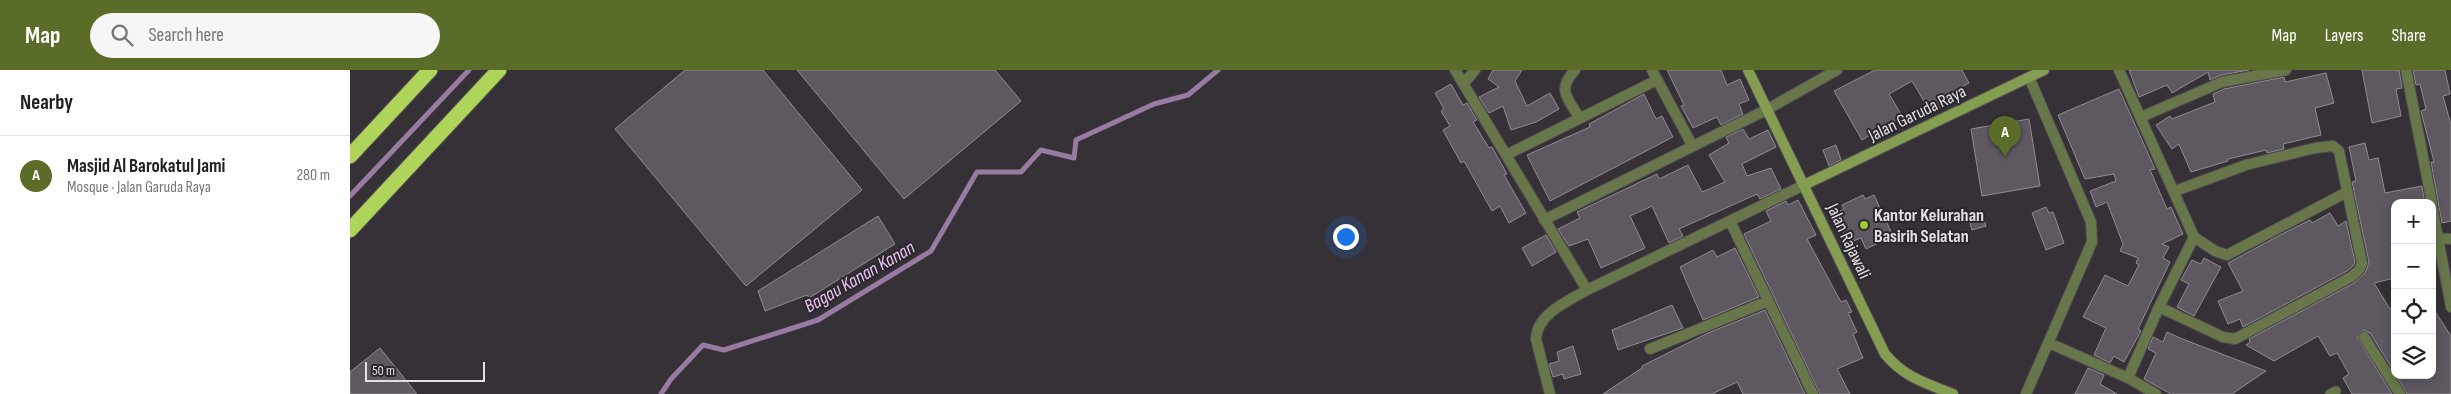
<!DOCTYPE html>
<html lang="en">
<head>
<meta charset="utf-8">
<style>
	:root { --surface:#fff; --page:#f6f6f6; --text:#202124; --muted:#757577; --line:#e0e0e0; --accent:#596d28 }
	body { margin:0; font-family:"Sofia Sans Condensed",sans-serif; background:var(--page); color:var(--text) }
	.controls { position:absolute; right:15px; bottom:15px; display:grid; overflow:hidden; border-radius:10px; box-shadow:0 2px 12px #0003 }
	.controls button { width:45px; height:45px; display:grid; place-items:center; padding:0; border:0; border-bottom:1px solid var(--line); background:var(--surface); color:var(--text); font:25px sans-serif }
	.scale { position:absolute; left:15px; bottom:12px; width:120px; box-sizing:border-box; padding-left:5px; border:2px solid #e4e1e5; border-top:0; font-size:14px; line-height:18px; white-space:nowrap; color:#e4e1e5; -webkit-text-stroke:4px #2c272d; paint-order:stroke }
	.you { position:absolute; left:995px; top:166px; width:18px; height:18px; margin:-12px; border:4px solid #fff; border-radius:50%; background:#1a73e8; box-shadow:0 0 0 8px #1a73e833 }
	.badge { display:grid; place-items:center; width:32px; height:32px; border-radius:50%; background:var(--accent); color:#fff; font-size:16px; font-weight:700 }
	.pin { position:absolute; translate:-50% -41px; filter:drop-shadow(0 1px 2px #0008) }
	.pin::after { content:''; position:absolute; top:26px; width:18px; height:15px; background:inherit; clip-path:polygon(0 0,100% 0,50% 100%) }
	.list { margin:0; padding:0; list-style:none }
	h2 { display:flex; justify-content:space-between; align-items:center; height:65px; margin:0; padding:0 20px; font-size:21px }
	h2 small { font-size:16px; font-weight:400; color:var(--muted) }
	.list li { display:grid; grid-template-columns:32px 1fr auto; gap:15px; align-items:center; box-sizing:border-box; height:80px; padding:0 20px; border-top:1px solid var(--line) }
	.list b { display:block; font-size:19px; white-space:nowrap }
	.list p { margin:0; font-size:16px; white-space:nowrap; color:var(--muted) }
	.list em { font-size:16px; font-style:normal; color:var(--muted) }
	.icon { flex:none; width:28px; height:28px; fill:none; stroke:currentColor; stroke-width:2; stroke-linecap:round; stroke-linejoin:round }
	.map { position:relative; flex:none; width:2101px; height:324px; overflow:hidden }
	header { display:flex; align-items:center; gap:30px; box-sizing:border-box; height:70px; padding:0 25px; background:var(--accent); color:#fff }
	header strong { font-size:24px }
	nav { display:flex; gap:28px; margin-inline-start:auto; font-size:18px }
	.search { width:350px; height:45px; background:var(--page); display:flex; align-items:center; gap:12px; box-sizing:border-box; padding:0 18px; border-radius:28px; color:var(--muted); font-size:19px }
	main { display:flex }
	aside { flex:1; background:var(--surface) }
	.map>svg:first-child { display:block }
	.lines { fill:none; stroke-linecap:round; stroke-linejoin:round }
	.stream { stroke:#987ba2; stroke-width:5 }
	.building { fill:#5e5860; stroke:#908a92 }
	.lane-casing { stroke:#524d53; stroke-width:11 }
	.street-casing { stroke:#524d53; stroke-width:12 }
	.secondary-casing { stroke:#524d53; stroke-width:12 }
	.highway-casing { stroke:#524d53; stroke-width:17 }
	.lane { stroke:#677749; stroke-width:9 }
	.street { stroke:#677749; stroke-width:10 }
	.secondary { stroke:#849d51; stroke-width:10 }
	.highway { stroke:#aed459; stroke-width:15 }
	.poi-dot { fill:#9fca2c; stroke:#2c272d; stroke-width:2 }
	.labels { text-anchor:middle; stroke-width:4; stroke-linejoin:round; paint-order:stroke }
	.street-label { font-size:18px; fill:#e4e1e5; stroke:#2c272d }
	.poi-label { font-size:18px; font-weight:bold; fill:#e4e1e5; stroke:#2c272d; text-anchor:start }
	.water-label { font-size:19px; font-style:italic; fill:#eac5f5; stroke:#2c272d }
</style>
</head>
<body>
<header>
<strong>Map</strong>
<div class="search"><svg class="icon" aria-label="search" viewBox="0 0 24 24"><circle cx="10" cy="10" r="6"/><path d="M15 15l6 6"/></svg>Search here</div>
<nav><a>Map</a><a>Layers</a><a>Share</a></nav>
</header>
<main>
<aside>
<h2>Nearby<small></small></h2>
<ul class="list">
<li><span class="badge">A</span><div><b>Masjid Al Barokatul Jami</b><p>Mosque · Jalan Garuda Raya</p></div><em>280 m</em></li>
</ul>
</aside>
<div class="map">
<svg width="2101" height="324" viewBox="0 0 2101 324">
	<rect width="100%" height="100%" fill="#363137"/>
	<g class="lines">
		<path class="stream" d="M0,126l119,-126
			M311,324l10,-15 32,-34 21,5 94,-30 113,-69 46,-79h44l20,-22 33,8 2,-18 78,-36 34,-9 30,-25"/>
	</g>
	<path class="building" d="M335,0h78l99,120 -116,96 -131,-157z
		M447,0h198l26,31 -117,98z
		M1143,0h29l-7,11 12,25 23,-13 9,16 -23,13 -25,8 -8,-24 -14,7 -10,-16 20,-10 -11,-8z
		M1317,0h54l6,15 13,-6 9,21 -10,4 4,10 -22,11 -4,-8 -24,11 -12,-22 3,-1z
		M1525,0h87l7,13 -22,12 4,7 -20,11 -19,-32 -23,13 13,22 -40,24 -28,-49z
		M1779,0h120l-28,5 -11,5 -2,-8 -36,21 -5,-8 -28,12z
		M2012,0h37l3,18 -6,1 5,27 -29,7z
		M2063,0h32l5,24 -7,2 8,29v96l-9,2 -11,-61h3l-13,-51 5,-2 -6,-25 -4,1z
		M1976,3l8,30 -19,5 6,27 -38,9 1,5 -17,4 -1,-3 -38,9v2l-37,11 -12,-28 -7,5 -16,-24 14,-9 2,3 43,-17 -2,-8 11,-5 60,-12 1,5z
		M1101,14l12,21 4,-2 10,17 -4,2 16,26 3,-1 15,27 -3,1 22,38 -17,10 -9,-17 -8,5 -28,-50 -3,2 -18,-33 7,-4 -9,-15 3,-2 -9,-16z
		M1769,19l36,80 -5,1 17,39 4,-2 12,27 -21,10 7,3 -6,11 7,4 -32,67 3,2 -17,31 -10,-6 -4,7 -16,-8 12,-27 -23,-11 22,-42 23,11 11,-21 -3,-2 2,-5 -18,-7 3,-7 -16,-42 -11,5 -6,-16 26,-10 -2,-7 -29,5 -27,-64z
		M1294,24l12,25 6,-3 11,21 -123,64 -23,-46 63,-28 -1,-3z
		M1679,49l11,67 -58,10 -11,-67z
		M1393,59l6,10 19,-9 8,17 -34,17 5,12 24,-8 10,21 -21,10 -3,-5 -78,35 4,7 -14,7 -17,-37 -22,10 15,32 -44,20 -13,-29 -19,7 -11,-17 22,-11 -3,-6 80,-38 2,5 29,-14 14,27 23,-10 -16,-27 20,-12 -3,-6z
		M2015,73l4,17 9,-2 7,35 37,-7 3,17h-30v75l-21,5 16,26 5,-3v67l-25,-40 -7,-3 -6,7 35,57h-40l-9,-16 6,-4 -12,-21 -7,3 -12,-20 -44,25 -28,-16 4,-3 -1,-3 105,-56 11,-10 4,-11 -17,-80 4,-1 -7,-34z
		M1486,75l5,15 -12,6 -6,-16z
		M1513,125l2,4 9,-4 19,41 -27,13 -5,-11 -13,5 -13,-30 9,-4 -2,-4z
		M1448,130l18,35 -9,4 34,63 5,-2 6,12 -4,1 9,19 -4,2 10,24 -26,11 13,25h-30l-76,-160 27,-13 -5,-10 20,-10 2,4z
		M1696,137l3,6 4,-1 11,31 -18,7 -14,-37z
		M1631,140l5,16 -14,4 -5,-16z
		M1980,143l8,13 8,-5 9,41 -2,4 -6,5 -104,56 -3,-8 -12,5 -10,-23 25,-10 -15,-28 54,-29 28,-14 2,3z
		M528,146l17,28 -86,54 -2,-3 -42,16 -7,-20z
		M1196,165l10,17 -24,14 -10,-18z
		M1385,178l24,49 -56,23 -23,-53 33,-17 4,7z
		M1854,188l17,9 -27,49 -17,-9 12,-23 -8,-4 11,-20 9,4z
		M1322,235l11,23 -65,22 -6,-20z
		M2082,237l19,29v58h-44l-11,-19h36z
		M1415,240l40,84h-62l-6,-12 -25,12h-109l39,-26v-2l66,-33z
		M1817,262l13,6 86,33 -34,23h-61l-27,-15 12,-26 -8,-4 5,-12 10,5z
		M1223,276l8,28 -17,5 -1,-5 -10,3 -4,-13 10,-3 -2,-9z
		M30,278l37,46h-67v-22z
		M1738,298l16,7 -4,9 17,10h-42z"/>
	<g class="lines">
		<defs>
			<path id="lane" d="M1980,324l6,-3"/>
			<path id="street" d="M1105,0l132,220
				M1225,0c-18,19 -8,28 4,47
				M1302,0l40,75
				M1769,0l75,167 21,14 12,4 120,-63
				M2056,0l26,133
				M1114,13l11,-13
				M1791,47l81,-35 64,-12
				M1156,85l151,-75
				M2082,136l19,101
				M1194,150l222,-110 71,-40
				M1380,151l83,173
				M2088,168l13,1
				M1809,237l64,30 12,2 116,-62 8,-7 3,-7 -23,-112 -6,-5 -18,2 -69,17 -71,26
				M2014,267l36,57
				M1699,273l79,35 28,16
				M1300,279l118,-48
				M1778,308l31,-71 35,-70
				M1200,324l-14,-55c1,-25 32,-38 51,-49l217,-105
				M1676,324l66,-152 -1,-20 -62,-145"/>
			<path id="secondary" d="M1398,0l137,284c19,23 40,29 68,40
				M1454,115l240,-115"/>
			<path id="highway" d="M0,86l80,-86
				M0,160l149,-160"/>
		</defs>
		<use href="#lane" class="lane-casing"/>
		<use href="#street" class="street-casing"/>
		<use href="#secondary" class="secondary-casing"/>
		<use href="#highway" class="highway-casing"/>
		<use href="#lane" class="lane"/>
		<use href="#street" class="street"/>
		<use href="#secondary" class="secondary"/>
		<use href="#highway" class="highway"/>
	</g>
	<circle class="poi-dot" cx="1514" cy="155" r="5"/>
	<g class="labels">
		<g class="street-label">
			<text transform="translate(1567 43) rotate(-26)" y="6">Jalan Garuda Raya</text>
			<text transform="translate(1499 171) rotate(65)" y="6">Jalan Rajawali</text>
		</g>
		<g class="poi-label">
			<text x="1524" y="151">Kantor Kelurahan<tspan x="1524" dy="21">Basirih Selatan</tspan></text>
		</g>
		<g class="water-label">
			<text transform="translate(509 206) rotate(-30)" y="7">Bagau Kanan Kanan</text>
		</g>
	</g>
</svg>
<div class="controls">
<button>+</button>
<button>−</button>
<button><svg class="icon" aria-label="locate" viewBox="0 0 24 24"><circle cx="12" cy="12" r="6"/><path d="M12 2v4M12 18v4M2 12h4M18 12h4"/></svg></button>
<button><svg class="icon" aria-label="layers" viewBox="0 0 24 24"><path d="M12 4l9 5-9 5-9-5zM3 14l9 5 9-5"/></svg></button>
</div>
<div class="scale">50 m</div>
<div class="you"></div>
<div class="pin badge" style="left:1655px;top:87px">A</div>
</div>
</main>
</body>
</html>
